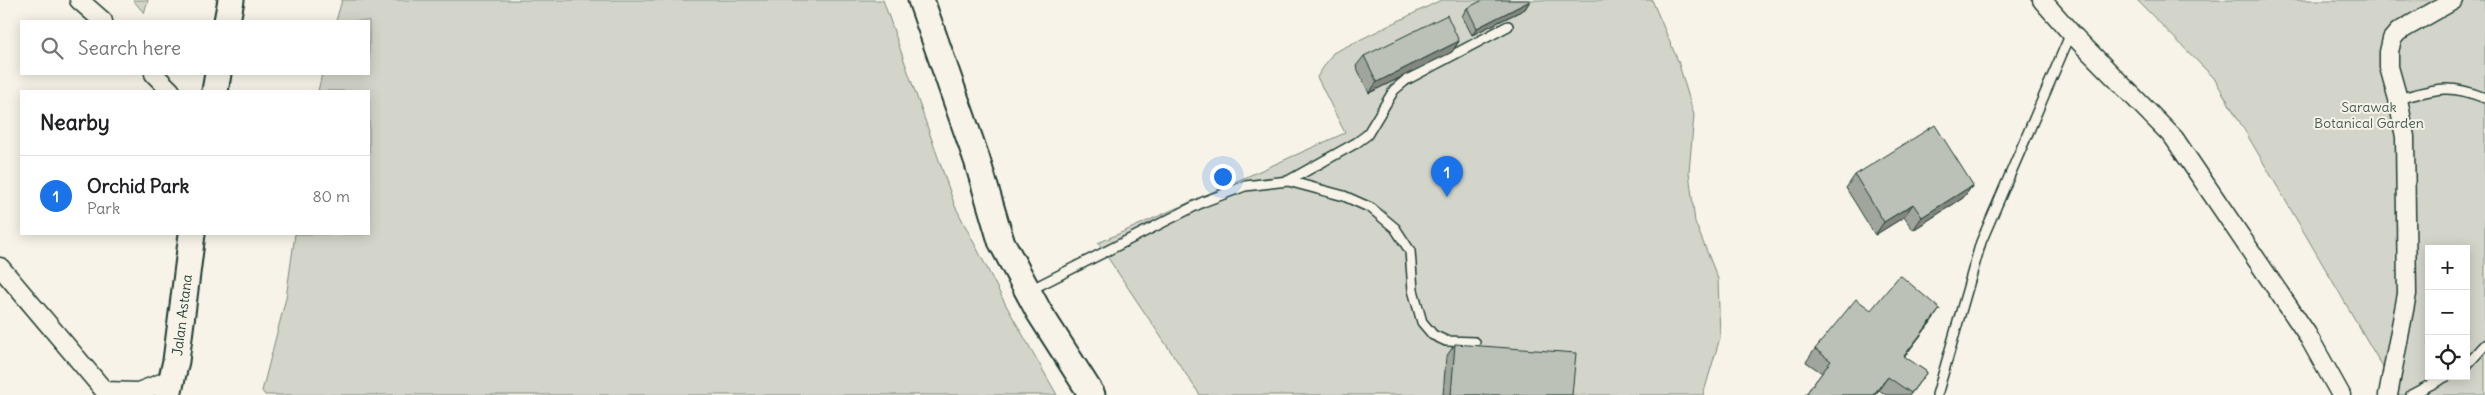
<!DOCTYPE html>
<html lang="en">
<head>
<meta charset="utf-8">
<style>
	:root { --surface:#fff; --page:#f6f6f6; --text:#202124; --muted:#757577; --line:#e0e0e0; --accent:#1a73e8 }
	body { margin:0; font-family:Delius,sans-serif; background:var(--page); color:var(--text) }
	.controls { position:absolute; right:15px; bottom:15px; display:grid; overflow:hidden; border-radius:0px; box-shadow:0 2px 12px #0003 }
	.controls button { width:45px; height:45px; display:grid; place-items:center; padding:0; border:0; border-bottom:1px solid var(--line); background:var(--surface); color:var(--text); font:25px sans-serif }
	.you { position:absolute; left:1222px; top:176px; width:18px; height:18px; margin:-12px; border:4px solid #fff; border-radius:50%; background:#1a73e8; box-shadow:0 0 0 8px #1a73e833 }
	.badge { display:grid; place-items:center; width:32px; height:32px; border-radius:50%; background:var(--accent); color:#fff; font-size:16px; font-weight:700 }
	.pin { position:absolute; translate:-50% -41px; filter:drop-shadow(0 1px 2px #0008) }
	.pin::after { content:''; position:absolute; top:26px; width:18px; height:15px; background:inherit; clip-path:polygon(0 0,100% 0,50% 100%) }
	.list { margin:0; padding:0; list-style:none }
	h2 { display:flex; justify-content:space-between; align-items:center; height:65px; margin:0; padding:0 20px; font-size:21px }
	h2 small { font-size:16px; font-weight:400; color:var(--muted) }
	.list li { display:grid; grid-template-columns:32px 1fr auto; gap:15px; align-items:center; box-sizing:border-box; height:80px; padding:0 20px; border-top:1px solid var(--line) }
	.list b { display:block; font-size:19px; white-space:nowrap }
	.list p { margin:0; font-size:16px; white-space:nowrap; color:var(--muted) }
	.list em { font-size:16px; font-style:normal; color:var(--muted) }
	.icon { flex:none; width:28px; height:28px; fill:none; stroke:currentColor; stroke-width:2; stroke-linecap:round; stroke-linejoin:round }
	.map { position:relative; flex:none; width:2485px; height:395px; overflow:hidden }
	.search { position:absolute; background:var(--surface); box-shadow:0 2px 12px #0003; left:20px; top:20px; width:350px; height:55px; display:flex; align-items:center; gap:12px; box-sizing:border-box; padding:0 18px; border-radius:0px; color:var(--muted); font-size:19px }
	.panel { position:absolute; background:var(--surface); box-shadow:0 2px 12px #0003; left:20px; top:90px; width:350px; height:145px; border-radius:0px }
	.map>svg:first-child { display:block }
	.green { fill:#d3d5ca; stroke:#79897f; fill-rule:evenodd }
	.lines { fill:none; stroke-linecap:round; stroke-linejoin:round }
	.lane-casing { stroke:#1f3d34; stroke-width:12 }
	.street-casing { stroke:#1f3d34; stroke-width:21 }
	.secondary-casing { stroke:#1f3d34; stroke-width:29 }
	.lane { stroke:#f7f3e8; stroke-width:9 }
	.street { stroke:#f7f3e8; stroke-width:18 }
	.secondary { stroke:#f7f3e8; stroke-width:25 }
	.wall { fill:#a1a69d; stroke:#1f3d34 }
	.shaded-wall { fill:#83877f; stroke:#1f3d34 }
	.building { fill:#bbc1b6; stroke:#1f3d34 }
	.labels { text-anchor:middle; stroke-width:4; stroke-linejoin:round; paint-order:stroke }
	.park-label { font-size:14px; fill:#435b52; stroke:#f7f3e8 }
	.street-label { font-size:14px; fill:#1f3d34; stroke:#f7f3e8 }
</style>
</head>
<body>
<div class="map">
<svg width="2485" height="395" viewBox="0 0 2485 395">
	<rect width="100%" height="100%" fill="#f7f3e8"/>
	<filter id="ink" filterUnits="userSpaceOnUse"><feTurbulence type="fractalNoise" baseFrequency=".02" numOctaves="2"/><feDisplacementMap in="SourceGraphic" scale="10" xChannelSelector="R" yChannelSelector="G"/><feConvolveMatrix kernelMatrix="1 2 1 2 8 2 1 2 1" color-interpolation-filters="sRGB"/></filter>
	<g filter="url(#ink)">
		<path class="green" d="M133,0h15l-4,13z
			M342,0h541l72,206 52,101 50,88h-792l-3,-4 24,-93 9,-64h74v-143h-51l4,-17h47v-53h-33z
			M1441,0h211l26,61 16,54 -5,57 6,50 23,57 2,59 -17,57h-503l-102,-152 247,-110 -28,-56 16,-24z
			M2137,0h348v395h-86l-185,-317zM2429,249h37v127h-37z"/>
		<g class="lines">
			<defs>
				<path id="lane" d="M2398,99c37,-10 50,-16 87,-1
					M1288,181l68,-38 11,-8 27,-45 12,-10 102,-54
					M1028,291l175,-89 42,-16 43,-5 56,15 27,12 24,20 15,23 3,39 9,32 11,13 13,6 29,1
					M2466,366l19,-21
					M1937,395l44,-153 90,-209
					M2411,395l36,-19"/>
				<path id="street" d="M79,0l24,21
					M2042,0l29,33 103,105 133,196 34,61
					M154,74l17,17
					M0,267l108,128
					M105,391l33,1 34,-13
					M2388,395l19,-101 -2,-157 -7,-38 -9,-32v-15l3,-13 6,-7 56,-32"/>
				<path id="secondary" d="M921,0l56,160 24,81 38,71 53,83
					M227,21l4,-21
					M215,91l3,-17
					M168,395l8,-34 16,-127"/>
			</defs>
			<use href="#lane" class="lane-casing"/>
			<use href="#street" class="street-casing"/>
			<use href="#secondary" class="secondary-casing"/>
			<use href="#lane" class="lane"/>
			<use href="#street" class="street"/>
			<use href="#secondary" class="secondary"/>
		</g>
		<path class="wall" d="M1530,1l-5,8 -53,26 -10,-19 5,-8z
			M1459,41l-7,11 -83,41 -13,-27 8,-10z
			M1855,175l118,10 -10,13 -50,32 -9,-13 -29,18 -29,-47z
			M1871,310l60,12 -27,35 23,15 -17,23h-24l-7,-5 -4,5h-70l17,-22 -16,-11 9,-13z
			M1455,344l117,51h-129l3,-38z"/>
		<path class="shaded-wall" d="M1530,1l-5,8 -53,26 5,-7z
			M1459,41l-7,11 -83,41 8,-11z
			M1973,185l-10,13 -50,32 9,-13z
			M1913,204l-9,13 -29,18 9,-13z
			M1940,309l-9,13 -36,47 9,-13z
			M1888,377l-13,18h-2z"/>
		<path class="building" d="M1483,0h47v1l-53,27 -10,-20z
			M1447,15l12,26 -82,41 -13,-26z
			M1935,125l38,60 -51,32 -9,-13 -29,18 -29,-47z
			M1900,275l40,34 -36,47 23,16 -16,21 -23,-16 -15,18h-66l-1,-1 25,-33 -16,-12 41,-50 15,11z
			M1455,344l121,9 -4,42h-121z"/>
	</g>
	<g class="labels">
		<g class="park-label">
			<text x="2369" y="112">Sarawak<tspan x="2369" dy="16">Botanical Garden</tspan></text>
		</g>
		<g class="street-label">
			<text transform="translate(182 315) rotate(-83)" y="5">Jalan Astana</text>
		</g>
	</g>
</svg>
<div class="controls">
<button>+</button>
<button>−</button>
<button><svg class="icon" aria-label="locate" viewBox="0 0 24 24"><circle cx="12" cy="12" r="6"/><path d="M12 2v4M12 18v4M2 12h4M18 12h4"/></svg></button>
</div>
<div class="you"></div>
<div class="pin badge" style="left:1447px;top:197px">1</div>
<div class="search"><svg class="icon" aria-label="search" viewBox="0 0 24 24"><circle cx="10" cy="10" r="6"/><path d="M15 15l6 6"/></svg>Search here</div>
<section class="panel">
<h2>Nearby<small></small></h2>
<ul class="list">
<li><span class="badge">1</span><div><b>Orchid Park</b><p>Park</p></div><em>80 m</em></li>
</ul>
</section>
</div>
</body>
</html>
